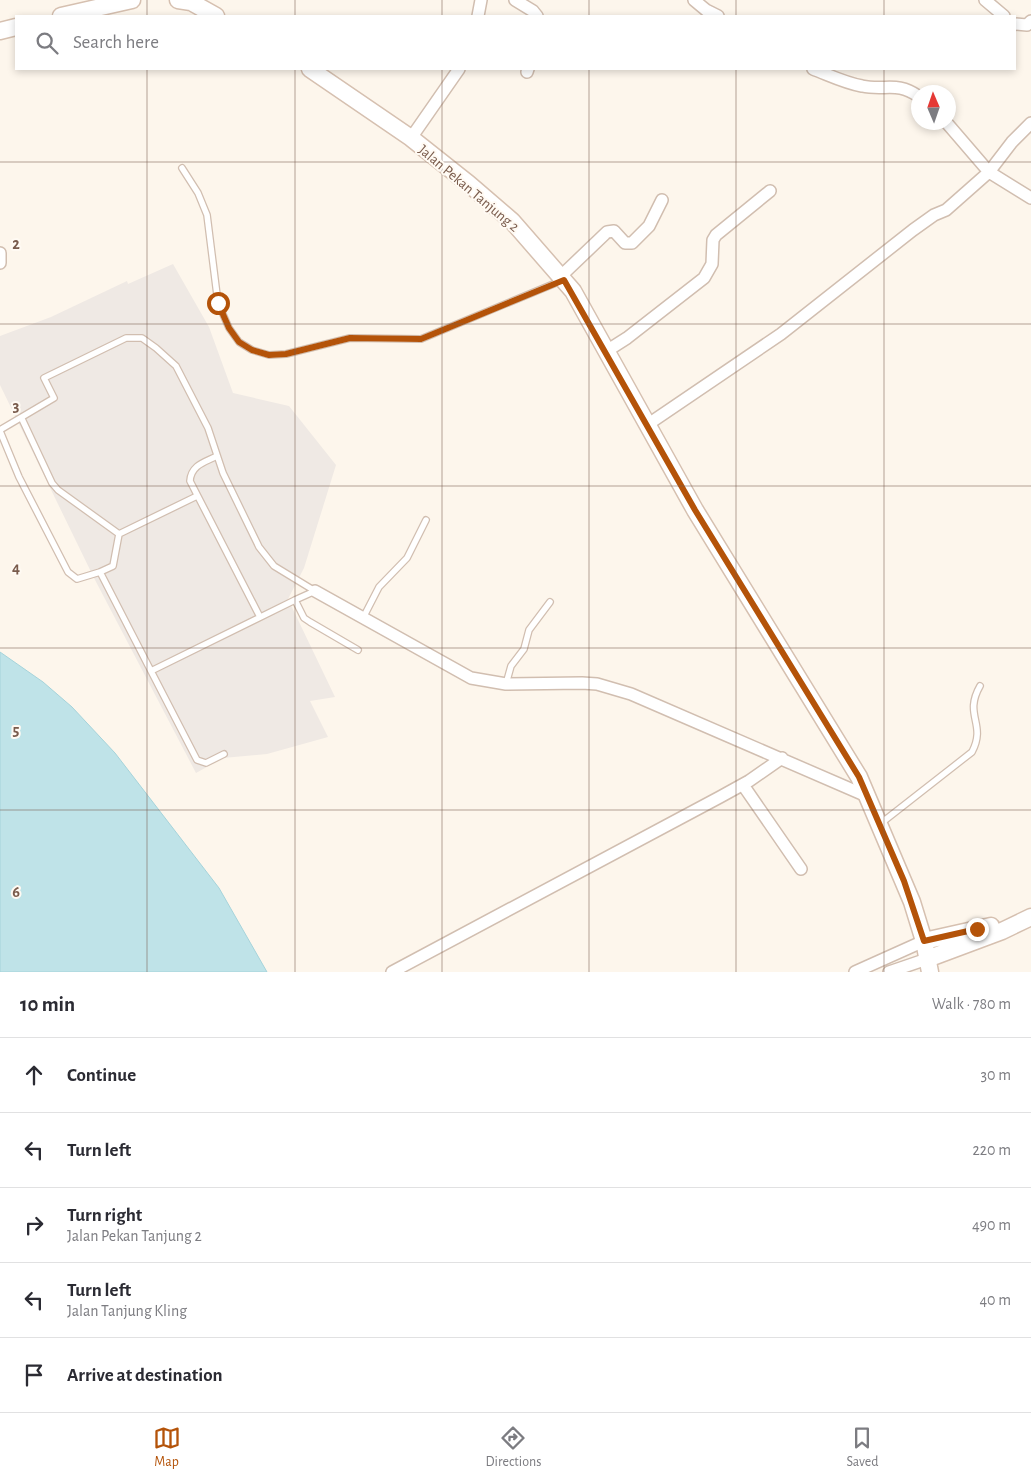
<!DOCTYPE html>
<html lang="en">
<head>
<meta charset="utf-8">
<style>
	:root { --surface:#fff; --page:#f2f2f3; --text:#2b2b33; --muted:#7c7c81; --line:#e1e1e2; --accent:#b45309 }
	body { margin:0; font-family:"Alegreya Sans",sans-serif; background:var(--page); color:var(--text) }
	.compass { position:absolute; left:911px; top:85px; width:45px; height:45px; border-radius:50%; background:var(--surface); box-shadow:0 2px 8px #0003; rotate:358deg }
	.stop { position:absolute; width:15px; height:15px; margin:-11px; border:4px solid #b45309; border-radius:50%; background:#fff }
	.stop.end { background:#b45309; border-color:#fff; box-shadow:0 1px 5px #0008 }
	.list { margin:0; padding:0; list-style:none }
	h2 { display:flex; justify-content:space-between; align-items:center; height:65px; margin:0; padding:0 20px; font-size:21px }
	h2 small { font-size:16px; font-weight:400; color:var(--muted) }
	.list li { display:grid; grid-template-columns:32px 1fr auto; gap:15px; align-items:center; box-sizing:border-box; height:75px; padding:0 20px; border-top:1px solid var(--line) }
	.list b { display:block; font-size:19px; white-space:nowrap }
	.list p { margin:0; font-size:16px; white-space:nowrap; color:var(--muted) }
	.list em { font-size:16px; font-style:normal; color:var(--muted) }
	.icon { flex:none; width:28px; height:28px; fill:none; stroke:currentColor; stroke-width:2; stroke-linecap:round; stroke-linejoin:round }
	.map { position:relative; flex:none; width:1031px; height:972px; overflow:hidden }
	.search { position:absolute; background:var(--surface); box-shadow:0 2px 8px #0003; left:15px; right:15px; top:15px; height:55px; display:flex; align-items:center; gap:12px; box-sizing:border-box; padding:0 18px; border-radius:0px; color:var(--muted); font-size:19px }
	.sheet { height:440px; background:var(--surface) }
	nav { display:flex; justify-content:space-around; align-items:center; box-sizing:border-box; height:70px; border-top:1px solid var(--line); background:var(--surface); font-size:14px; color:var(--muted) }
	nav a { display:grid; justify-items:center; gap:2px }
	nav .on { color:var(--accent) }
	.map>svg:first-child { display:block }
	.industrial { fill:#efe9e4 }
	.water { fill:#bfe3e8; stroke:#a5d3da }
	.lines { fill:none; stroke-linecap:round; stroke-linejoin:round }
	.lane-casing { stroke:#d1beb0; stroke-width:8 }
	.street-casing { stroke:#d1beb0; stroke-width:14 }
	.secondary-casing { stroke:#d6c0b0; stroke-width:19 }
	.lane { stroke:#fff; stroke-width:5.5 }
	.street { stroke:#fff; stroke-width:11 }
	.secondary { stroke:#fff; stroke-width:16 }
	.route { stroke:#b45309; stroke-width:6 }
	.grid { fill:none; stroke:#7a5c4d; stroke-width:1; stroke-opacity:0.55 }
	.labels { text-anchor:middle; stroke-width:4; stroke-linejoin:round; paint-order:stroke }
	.street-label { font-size:15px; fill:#7a5c4d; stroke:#fffaf3 }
	.grid-label { font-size:16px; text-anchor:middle; font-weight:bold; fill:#7a5c4d; stroke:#fffaf3; stroke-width:4; stroke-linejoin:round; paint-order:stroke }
</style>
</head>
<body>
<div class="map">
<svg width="1031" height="972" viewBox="0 0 1031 972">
	<rect width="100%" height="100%" fill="#fdf6ec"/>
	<path class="industrial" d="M173,264l36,63 24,66 56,13 47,59 -32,103 -16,31 47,98 -25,4 18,36 -61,17 -44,4 -27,15 -102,-195 -94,-193v-49l51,-19 76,-36 1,3z"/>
	<path class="water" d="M0,652l43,30 29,25 43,46 104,135 48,84h-267z"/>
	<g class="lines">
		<defs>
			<path id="lane" d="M182,168l16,25 9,22 11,88 11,25 10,14 13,8 17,5 17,-1 64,-16 71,1 142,-59
				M22,419l30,64 6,7 61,44
				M0,430l54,-32 -10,-20 82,-40h16l14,10 20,18 32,62 15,45 36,74 15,19 41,25
				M0,431l19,46 49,95 9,7 23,-7
				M217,456c-12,6 -26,9 -27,25l70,136
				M119,534l-6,32 -13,6 51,99
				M119,534l78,-38
				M315,591l-20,9 9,18 6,4 48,28
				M363,618l16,-31 28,-29 19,-38
				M506,684l5,-18 13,-17 5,-19 21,-28
				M224,754l-18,9 -9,-3 -46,-89 144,-71
				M880,824l92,-72c15,-29 -9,-36 8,-66"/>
			<path id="street" d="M515,0l18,11 4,5
				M694,0l12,10 12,6
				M985,0l19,16
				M478,16l3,-16
				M1015,24l12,1 4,-4
				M813,69c16,6 32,14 49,17 23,5 35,-5 56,10
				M527,72l1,-3
				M946,122l43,50 42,26
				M411,138l48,-69
				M0,253v10
				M561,276l46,-44 7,-1 11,12h7l17,-17 13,-26
				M605,352l22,-14 77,-60 8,-14 1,-24 3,-5 54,-44
				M647,425l134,-91 132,-104 21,-15 12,-5 43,-38 23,-30 19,-19
				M315,591l156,87 35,6 76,-1 15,1 34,10 238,103
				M743,785l58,84
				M392,972l328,-175 29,-16 33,-23
				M855,972l69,-31
				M889,972l38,-13"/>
			<path id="secondary" d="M178,0l13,2 25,14
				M61,16l71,-16
				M0,31l16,-4
				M310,69l101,69 58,46 43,37 61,70 122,219 164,267 53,125 12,39 6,31
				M924,941l67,-15
				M927,959l75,-28 29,-14"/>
		</defs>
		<use href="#lane" class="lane-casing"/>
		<use href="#street" class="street-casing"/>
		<use href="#secondary" class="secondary-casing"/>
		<use href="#lane" class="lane"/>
		<use href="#street" class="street"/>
		<use href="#secondary" class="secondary"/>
	</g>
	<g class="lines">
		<path class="route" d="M218,303l11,25 10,14 13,8 17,5 17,-1 64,-16 71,1 143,-59 131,230 164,267 45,104 20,60 53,-12"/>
	</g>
	<path class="grid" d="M147,0v16M295,0v16M442,0v16M589,0v16M736,0v16M884,0v16M147,69v903M295,69v903M442,69v903M589,69v903M736,69v903M884,69v903M0,162h1031M0,324h1031M0,486h1031M0,648h1031M0,810h1031"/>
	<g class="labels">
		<g class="street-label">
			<text transform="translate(469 188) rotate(40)" y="5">Jalan Pekan Tanjung 2</text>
		</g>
	</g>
	<g class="grid-label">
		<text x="16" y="249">2</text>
		<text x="16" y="411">3</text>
		<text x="16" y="573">4</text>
		<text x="16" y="735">5</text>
		<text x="16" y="897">6</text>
	</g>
</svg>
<svg class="compass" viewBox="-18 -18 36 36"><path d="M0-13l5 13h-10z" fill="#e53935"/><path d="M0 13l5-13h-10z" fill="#7c7c81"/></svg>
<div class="stop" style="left:218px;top:303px"></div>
<div class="stop end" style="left:977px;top:929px"></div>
<div class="search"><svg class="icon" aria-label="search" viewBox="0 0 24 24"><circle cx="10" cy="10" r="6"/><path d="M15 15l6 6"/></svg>Search here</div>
</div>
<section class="sheet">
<h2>10 min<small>Walk · 780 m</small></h2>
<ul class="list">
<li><svg class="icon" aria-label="ahead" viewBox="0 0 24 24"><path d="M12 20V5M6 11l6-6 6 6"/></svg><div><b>Continue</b></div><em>30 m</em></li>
<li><svg class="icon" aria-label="left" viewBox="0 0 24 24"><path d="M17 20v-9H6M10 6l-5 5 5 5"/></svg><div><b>Turn left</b></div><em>220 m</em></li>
<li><svg class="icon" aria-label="right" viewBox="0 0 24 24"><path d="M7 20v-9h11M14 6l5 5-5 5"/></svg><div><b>Turn right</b><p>Jalan Pekan Tanjung 2</p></div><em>490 m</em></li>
<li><svg class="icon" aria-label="left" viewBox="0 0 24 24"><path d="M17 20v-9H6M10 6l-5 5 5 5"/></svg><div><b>Turn left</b><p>Jalan Tanjung Kling</p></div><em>40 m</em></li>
<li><svg class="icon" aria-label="arrive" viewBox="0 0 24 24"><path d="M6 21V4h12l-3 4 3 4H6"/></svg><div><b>Arrive at destination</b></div></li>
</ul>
</section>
<nav>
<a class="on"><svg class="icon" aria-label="map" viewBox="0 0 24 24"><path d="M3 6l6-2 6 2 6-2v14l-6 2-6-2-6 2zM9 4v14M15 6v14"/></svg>Map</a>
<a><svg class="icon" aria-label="directions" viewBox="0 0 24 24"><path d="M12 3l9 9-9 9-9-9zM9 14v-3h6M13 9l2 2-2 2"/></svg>Directions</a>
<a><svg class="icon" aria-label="saved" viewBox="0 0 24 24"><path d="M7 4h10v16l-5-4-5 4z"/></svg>Saved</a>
</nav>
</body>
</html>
